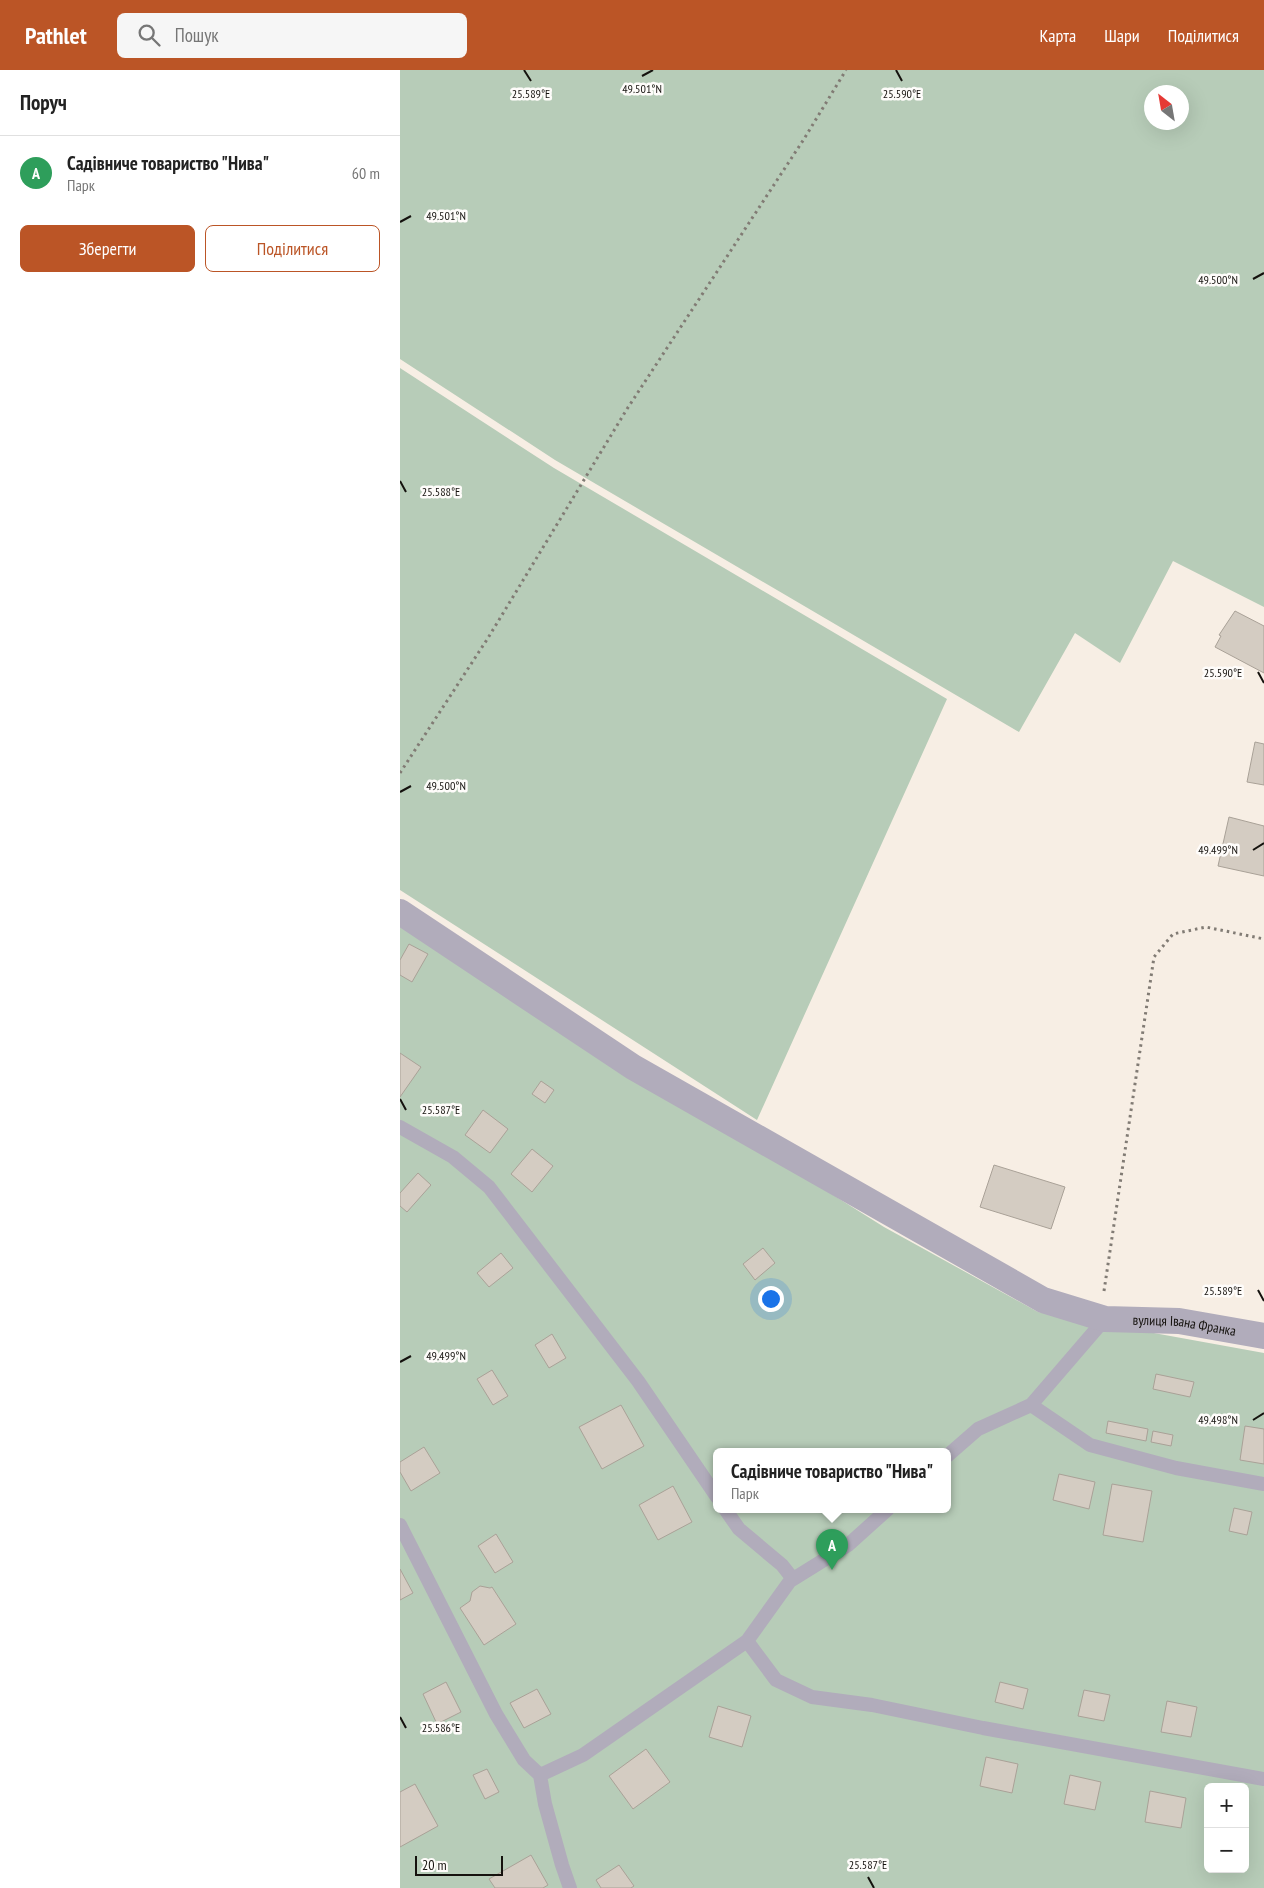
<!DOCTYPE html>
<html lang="uk">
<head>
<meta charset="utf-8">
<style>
	:root { --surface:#fff; --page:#f6f6f6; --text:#222; --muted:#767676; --line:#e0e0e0; --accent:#bb5526 }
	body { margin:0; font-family:"PT Sans Narrow",sans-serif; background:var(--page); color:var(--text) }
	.controls { position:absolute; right:15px; bottom:15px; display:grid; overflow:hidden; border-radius:8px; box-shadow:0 5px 20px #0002 }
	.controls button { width:45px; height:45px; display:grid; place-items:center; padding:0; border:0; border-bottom:1px solid var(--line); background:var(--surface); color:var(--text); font:25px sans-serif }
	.compass { position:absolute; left:744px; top:15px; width:45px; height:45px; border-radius:50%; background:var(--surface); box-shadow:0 5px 20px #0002; rotate:329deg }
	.scale { position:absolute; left:15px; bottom:12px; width:88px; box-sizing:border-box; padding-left:5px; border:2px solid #15120e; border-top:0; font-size:14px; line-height:18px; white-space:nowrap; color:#15120e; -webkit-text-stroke:4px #fefcfa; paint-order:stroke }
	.you { position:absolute; left:370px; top:1228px; width:18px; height:18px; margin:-12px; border:4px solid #fff; border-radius:50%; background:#1a73e8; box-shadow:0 0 0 8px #1a73e833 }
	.badge { display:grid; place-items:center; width:32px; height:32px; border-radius:50%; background:var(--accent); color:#fff; font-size:16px; font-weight:700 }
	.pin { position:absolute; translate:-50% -41px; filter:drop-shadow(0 1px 2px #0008) }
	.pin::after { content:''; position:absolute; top:26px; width:18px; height:15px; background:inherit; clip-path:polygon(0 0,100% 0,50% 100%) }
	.popup { position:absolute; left:313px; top:1378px; width:238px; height:65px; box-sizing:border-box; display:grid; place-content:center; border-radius:8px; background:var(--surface); filter:drop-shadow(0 1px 4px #0005); font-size:16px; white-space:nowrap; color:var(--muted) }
	.popup b { font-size:19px; color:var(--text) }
	.popup::after { content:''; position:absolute; left:50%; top:100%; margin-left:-10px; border:10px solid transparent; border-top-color:var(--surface) }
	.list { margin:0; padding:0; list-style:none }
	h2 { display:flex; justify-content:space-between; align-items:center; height:65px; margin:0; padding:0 20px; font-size:21px }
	h2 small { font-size:16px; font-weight:400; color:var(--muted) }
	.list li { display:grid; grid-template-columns:32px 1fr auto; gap:15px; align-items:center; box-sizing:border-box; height:75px; padding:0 20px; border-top:1px solid var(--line) }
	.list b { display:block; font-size:19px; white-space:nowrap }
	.list p { margin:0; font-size:16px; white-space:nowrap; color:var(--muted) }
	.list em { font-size:16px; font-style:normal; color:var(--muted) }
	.actions { display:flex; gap:10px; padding:15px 20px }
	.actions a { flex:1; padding:11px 0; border:1px solid var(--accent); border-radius:8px; text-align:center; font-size:18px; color:var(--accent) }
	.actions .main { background:var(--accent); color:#fff }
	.icon { flex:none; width:28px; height:28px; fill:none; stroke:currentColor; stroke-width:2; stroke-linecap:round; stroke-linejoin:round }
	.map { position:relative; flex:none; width:864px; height:1818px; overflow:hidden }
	header { display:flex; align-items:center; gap:30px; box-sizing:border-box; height:70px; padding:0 25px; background:var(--accent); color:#fff }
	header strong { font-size:24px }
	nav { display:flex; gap:28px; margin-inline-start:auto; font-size:18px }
	.search { width:350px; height:45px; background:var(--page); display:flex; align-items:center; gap:12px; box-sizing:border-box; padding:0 18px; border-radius:8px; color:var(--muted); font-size:19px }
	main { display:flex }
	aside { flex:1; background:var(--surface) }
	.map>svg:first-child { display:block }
	.green { fill:#b7ccb8; fill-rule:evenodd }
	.building { fill:#d4ccc2; stroke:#a9a197 }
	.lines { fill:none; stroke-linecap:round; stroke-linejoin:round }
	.path { stroke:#817b74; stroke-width:3; stroke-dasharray:2.5 4; stroke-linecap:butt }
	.lane { stroke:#b1acbb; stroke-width:14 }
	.street { stroke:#b1acbb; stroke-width:26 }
	.ticks { fill:none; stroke:#15120e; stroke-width:2 }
	.labels { text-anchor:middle; stroke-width:5; stroke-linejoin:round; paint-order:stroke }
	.street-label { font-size:14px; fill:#15120e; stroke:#fefcfa }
	.ticks-label { font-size:12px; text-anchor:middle; fill:#15120e; stroke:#fefcfa; stroke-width:5; stroke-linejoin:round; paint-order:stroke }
</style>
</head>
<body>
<header>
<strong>Pathlet</strong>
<div class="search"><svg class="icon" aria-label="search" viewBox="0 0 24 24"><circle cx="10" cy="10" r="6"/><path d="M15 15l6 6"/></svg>Пошук</div>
<nav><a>Карта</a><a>Шари</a><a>Поділитися</a></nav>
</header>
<main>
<aside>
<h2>Поруч<small></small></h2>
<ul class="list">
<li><span class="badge" style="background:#2e9e5b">A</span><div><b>Садівниче товариство &quot;Нива&quot;</b><p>Парк</p></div><em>60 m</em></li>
</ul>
<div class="actions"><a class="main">Зберегти</a><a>Поділитися</a></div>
</aside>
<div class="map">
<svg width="864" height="1818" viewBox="0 0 864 1818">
	<rect width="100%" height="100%" fill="#f7eee4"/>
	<path class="green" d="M0,0h864v537l-91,-46 -53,102 -45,-30 -56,99 -464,-272 -155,-101zM752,22h30v30h-30z
		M0,298l154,100 393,231 -190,421 -357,-230z
		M0,853l484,304 154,85 226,41v535h-864zM317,1381h230v58h-230zM808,1717h37v82h-37z"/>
	<path class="building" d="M835,541l29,15v47l-49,-26 6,-11 -2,-1z
		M855,672l9,2v41l-17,-3z
		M829,747l35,9v50l-46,-10z
		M9,874l19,10 -16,28 -12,-7v-15z
		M0,983l21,14 -21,30z
		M141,1011l13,9 -9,13 -13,-9z
		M83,1040l25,19 -18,24 -25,-18z
		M132,1079l21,17 -21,26 -21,-18z
		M594,1095l71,22 -14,42 -71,-22z
		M18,1103l13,12 -24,27 -7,-6v-13z
		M363,1178l12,15 -20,17 -12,-16z
		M101,1183l12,15 -24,19 -12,-14z
		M152,1264l14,24 -17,10 -14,-23z
		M92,1300l16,26 -15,9 -16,-26z
		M756,1304l38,8 -4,15 -37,-8z
		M221,1335l23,41 -42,23 -23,-42z
		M708,1351l40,8 -2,12 -40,-8z
		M845,1356l19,3v35l-24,-4z
		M753,1361l20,4 -2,11 -20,-4z
		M24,1377l16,26 -29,18 -11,-19v-10z
		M659,1404l36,8 -6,27 -36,-9z
		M712,1414l40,7 -9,51 -40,-7z
		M273,1416l19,36 -34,18 -19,-35z
		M834,1438l18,4 -5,23 -18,-4z
		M96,1464l17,28 -18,11 -17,-27z
		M0,1499l13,24 -13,7z
		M80,1516l10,2 2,-1 24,37 -32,21 -24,-37 10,-7 2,-9z
		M46,1612l15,30 -24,12 -14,-30z
		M600,1612l28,7 -5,20 -28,-7z
		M137,1619l14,25 -27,14 -14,-25z
		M684,1620l26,5 -6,26 -26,-5z
		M767,1631l30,6 -6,30 -30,-5z
		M318,1636l33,10 -9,31 -33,-10z
		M246,1679l24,33 -37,27 -24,-33z
		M586,1687l32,7 -6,29 -32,-7z
		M87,1699l12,23 -14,7 -12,-24z
		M670,1705l31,7 -6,28 -31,-6z
		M15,1714l23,42 -38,21v-55z
		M750,1721l36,7 -5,30 -36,-6z
		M131,1785l17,30 -5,3h-48l-6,-9z
		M219,1795l15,21 -3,2h-30l-5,-8z"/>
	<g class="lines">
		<path class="path" d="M0,703l88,-135 139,-229 177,-270 42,-69
			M704,1221l50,-334 19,-23 33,-7 58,12"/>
		<path class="lane" d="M0,1057l53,30 36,30 149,194 79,116
			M631,1335l59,40 86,23 88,16
			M547,1386l31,-27 53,-24 74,-86
			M325,1439l14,20 43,36 11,14
			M0,1455l96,189 28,46 16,15 5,29 17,61 8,23
			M347,1571l29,39 36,17 60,8 111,23 281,51
			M140,1705l43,-20 164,-114 43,-60 58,-36 40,-36"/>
		<path class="street" id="s1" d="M0,842l233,155 410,233 62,19 74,2 85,15"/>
	</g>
	<path class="ticks" d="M124,0l7,11M496,0l6,11M242,6l11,-6M0,152l11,-6M853,209l11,-6M0,411l6,11M858,602l6,11M0,722l11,-6M853,780l11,-7M0,1029l6,11M858,1220l6,11M0,1292l11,-6M853,1350l11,-7M0,1647l6,11M468,1807l6,11"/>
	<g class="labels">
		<g class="street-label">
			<text dy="5" stroke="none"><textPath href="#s1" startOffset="896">вулиця Івана Франка</textPath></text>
		</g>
	</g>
	<g class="ticks-label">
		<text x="242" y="23">49.501°N</text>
		<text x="131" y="28">25.589°E</text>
		<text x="502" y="28">25.590°E</text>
		<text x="46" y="150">49.501°N</text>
		<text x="818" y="214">49.500°N</text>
		<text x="41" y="426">25.588°E</text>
		<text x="823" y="607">25.590°E</text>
		<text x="46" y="720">49.500°N</text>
		<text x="818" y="784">49.499°N</text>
		<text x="41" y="1044">25.587°E</text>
		<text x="823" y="1225">25.589°E</text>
		<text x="46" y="1290">49.499°N</text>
		<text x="818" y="1354">49.498°N</text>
		<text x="41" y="1662">25.586°E</text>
		<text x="468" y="1799">25.587°E</text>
	</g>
</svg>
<div class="controls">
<button>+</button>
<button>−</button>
</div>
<svg class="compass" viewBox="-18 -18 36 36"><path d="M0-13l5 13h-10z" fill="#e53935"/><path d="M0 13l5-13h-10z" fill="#767676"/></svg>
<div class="scale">20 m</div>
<div class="you"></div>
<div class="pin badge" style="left:432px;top:1500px;background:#2e9e5b">A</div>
<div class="popup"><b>Садівниче товариство &quot;Нива&quot;</b>Парк</div>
</div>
</main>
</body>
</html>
